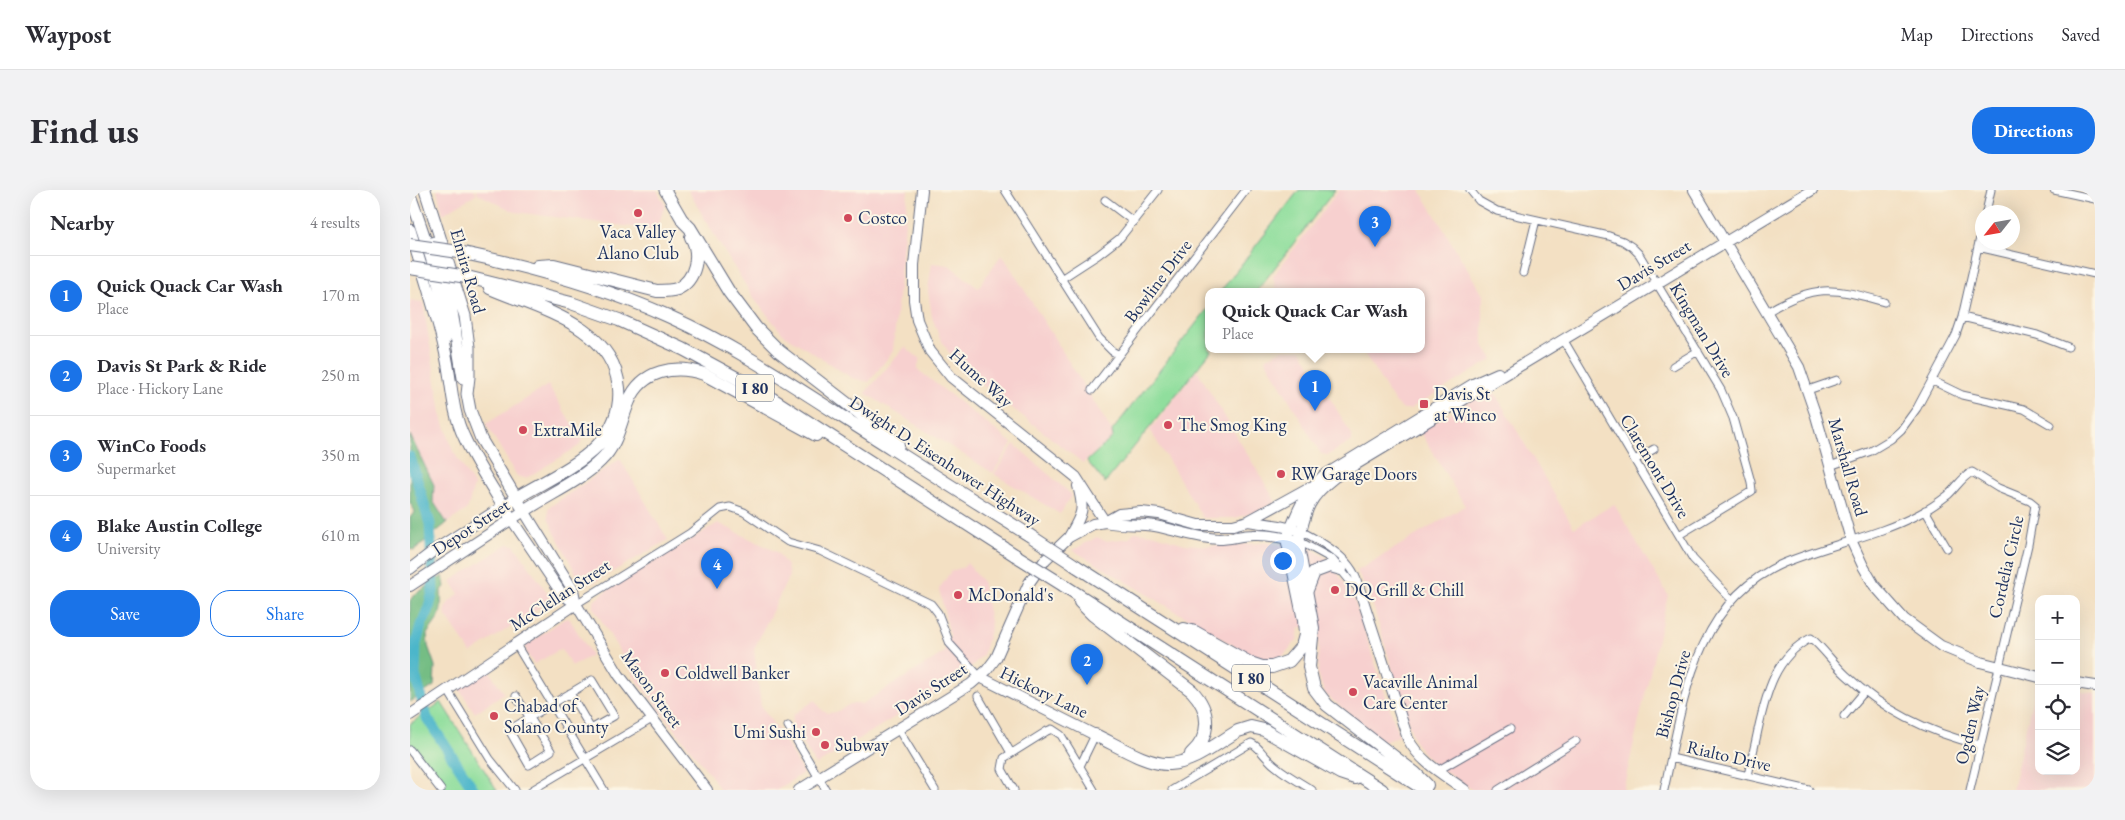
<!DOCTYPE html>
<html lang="en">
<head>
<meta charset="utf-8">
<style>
	:root { --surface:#fff; --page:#f2f2f3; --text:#2b2b33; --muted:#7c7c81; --line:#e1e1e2; --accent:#1a73e8 }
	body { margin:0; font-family:"EB Garamond",serif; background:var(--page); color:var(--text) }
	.controls { position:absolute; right:15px; bottom:15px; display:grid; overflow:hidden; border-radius:10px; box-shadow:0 5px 20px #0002 }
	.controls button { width:45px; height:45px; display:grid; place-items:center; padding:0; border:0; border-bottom:1px solid var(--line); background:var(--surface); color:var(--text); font:25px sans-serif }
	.compass { position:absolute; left:1565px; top:15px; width:45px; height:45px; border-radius:50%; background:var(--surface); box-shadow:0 5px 20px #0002; rotate:239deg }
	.you { position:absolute; left:872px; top:370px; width:18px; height:18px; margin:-12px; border:4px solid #fff; border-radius:50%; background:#1a73e8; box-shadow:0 0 0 8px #1a73e833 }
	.badge { display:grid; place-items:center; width:32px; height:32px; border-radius:50%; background:var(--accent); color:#fff; font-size:16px; font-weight:700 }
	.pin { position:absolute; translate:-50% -41px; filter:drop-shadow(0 1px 2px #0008) }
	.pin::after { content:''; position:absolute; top:26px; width:18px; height:15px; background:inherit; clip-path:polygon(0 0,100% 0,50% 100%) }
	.popup { position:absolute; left:795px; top:98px; width:220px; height:65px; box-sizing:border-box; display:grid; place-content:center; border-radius:10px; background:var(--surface); filter:drop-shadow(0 1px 4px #0005); font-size:16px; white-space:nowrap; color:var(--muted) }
	.popup b { font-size:19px; color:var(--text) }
	.popup::after { content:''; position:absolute; left:50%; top:100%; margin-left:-10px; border:10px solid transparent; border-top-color:var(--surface) }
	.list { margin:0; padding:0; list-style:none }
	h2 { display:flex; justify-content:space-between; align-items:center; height:65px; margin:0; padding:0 20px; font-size:21px }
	h2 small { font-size:16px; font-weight:400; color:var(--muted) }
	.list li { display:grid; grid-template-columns:32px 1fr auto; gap:15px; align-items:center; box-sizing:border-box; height:80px; padding:0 20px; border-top:1px solid var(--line) }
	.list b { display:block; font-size:19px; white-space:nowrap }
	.list p { margin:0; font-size:16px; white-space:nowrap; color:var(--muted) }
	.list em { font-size:16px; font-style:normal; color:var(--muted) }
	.actions { display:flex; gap:10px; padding:15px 20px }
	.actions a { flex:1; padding:11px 0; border:1px solid var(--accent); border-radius:20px; text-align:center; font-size:18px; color:var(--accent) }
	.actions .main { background:var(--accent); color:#fff }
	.icon { flex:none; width:28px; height:28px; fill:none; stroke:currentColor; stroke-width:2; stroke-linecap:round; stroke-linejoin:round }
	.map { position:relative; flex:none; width:1685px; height:600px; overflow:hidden; border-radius:20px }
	header { display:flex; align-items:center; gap:30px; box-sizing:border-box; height:70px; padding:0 25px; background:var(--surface); border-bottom:1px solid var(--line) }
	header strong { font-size:24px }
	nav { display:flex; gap:28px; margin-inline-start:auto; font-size:18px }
	.intro { display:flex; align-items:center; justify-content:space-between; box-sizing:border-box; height:120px; padding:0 30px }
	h1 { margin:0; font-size:35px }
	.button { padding:12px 22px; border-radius:20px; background:var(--accent); color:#fff; font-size:18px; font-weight:700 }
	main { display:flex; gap:30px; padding:0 30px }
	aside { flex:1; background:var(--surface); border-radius:20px; box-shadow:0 5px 20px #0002 }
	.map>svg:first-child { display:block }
	.built { fill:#f7d0cf }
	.green { fill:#90de9d; stroke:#56867e }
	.forest { fill:#74bd84; stroke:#487671 }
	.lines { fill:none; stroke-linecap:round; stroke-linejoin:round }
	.river { stroke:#4cb6ca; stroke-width:11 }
	.street-casing { stroke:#676d81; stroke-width:9 }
	.secondary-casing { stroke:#676d81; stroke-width:12 }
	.primary-casing { stroke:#676d81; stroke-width:13 }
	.highway-casing { stroke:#676d81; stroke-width:14 }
	.street { stroke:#fff; stroke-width:7 }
	.secondary { stroke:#fff; stroke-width:10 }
	.primary { stroke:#fff; stroke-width:11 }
	.highway { stroke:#fff; stroke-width:12 }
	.highway-bridge-casing { stroke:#676d81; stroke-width:14; stroke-linecap:butt }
	.highway-bridge { stroke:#fff; stroke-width:12 }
	.poi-dot { fill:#d1495b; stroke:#fcf5e5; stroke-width:2 }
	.labels { text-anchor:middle; stroke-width:4; stroke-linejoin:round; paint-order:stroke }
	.shield { fill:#fcf5e5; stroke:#5e6a86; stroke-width:1 }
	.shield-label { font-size:16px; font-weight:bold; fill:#1b2f5e }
	.poi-label { font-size:18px; fill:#1b2f5e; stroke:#fcf5e5; text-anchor:start }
	.street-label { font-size:18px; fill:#1b2f5e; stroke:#fcf5e5 }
</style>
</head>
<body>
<header>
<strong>Waypost</strong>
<nav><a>Map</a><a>Directions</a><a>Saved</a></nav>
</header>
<div class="intro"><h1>Find us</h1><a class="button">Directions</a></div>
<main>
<aside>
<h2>Nearby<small>4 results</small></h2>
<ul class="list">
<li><span class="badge">1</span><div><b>Quick Quack Car Wash</b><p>Place</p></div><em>170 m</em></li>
<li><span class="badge">2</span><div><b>Davis St Park &amp; Ride</b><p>Place · Hickory Lane</p></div><em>250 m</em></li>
<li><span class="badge">3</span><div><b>WinCo Foods</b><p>Supermarket</p></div><em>350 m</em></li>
<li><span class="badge">4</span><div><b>Blake Austin College</b><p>University</p></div><em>610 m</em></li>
</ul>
<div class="actions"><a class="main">Save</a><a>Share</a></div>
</aside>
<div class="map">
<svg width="1685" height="600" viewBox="0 0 1685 600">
	<rect width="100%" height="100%" fill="#fcf5e5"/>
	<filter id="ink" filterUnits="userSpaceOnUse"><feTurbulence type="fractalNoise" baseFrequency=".02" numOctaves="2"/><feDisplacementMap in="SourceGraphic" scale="10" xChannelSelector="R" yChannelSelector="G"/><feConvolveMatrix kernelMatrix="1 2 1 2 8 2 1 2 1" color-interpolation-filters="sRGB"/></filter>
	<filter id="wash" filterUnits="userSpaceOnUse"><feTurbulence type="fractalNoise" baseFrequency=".0096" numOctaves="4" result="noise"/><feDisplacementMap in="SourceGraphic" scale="20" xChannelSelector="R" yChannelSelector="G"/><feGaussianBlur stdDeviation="1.12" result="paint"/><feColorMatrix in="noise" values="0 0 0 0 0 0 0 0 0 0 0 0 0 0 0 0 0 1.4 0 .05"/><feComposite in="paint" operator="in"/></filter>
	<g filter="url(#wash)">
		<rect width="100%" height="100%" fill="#f3e0c3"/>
		<path class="built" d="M27,0h37l3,4 -34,20z
			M66,0h181l8,15 -8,25 -142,-18 -37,-18z
			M278,0h220l-15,161 -24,31 -17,-4 -69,-44 -28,-34 -38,-60z
			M929,0h81l63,105v49l10,15 -83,50h-8l-8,-8 -32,-51h59v-58h-143l-3,-5 -2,-11z
			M592,64l110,177 1,6 -30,26 -112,-87 -23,-25 -9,-15 -7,-19 -4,-27 4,-27 17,2 29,23z
			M0,110l13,2 18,111 12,38 21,34 -6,22 -3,4 -18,12 -14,-22 1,-16 -24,-50z
			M495,157l15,12 -3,10 95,74 -19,30 -128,-80z
			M871,160h20l51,85v6l-24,14 -7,-1 -56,-95z
			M787,180l79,132 -20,10 -21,6h-32l-53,-88z
			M138,195l34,55 -3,6 -51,31 -5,1 -6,-2 -31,-52z
			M1082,198l82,140 40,-24 54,91 -45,195h-150l-40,-26 -17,-20 -4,-10 -40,-132 -15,-31 108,-65 -45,-75z
			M604,254l58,51 -12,19 -66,-40z
			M210,269l48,81 -73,42 -8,2 -7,-3 -26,-50 -6,-13v-10z
			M308,333l59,29 10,14 2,10 -35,73 7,57 23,33 19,34 -26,17h-57l-8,-13 -76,-98 -42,-71v-7l13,-11z
			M724,342l18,2 33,10 24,2 57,-3 43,4 20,13 24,36 46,140 -16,5 -58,-47 -7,-18 1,-49h-20l-2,13 -14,16 -9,3 -20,-1 -181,-108 24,-13 8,4 24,-3z
			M98,354l6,1 35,50v6l-78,52 -25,-37 -1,-7 4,-7 10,-8 -8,-13z
			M557,373l15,18 9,45 -8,29 -22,22 -145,88 -24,-40 1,-10 22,-15 8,11 5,2 8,-1 14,-8h12l83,-52v-8l5,-8 -11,-47 12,-18 13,-4z
			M159,428l22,36 -2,3 -17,9 -11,-17 -27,15 -7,-10 -2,-8 39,-27z
			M78,479l16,24 -29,20 -15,-23v-2z
			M1626,493h3v88h37v-81l19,3v97h-83z"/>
		<path class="green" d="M889,0h36l-79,102h-36z
			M799,117v43h3l-107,133 -18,-22 26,-24 -1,-6z
			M31,512l56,88h-51l-36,-47v-19z"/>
		<path class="forest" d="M0,245l24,50 -1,16 14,22 -33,27 -4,-1v-31l5,-7 -5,-8z
			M33,386l2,11 -4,4c1,25 0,24 -14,43l1,12 7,20 -1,20 -24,16v-101l3,-5z"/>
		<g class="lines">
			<path class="river" d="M0,267l20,67 3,67 -5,21 -7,13 -5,19 -1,31 12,43 47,72"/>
		</g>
	</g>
	<g filter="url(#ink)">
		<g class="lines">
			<defs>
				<path id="street" d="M595,0l94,148 13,13 7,4
					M1060,0l9,11 18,10 112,25 14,5 9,6 7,7 82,136 12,28 18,64 1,9 -73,44
					M1644,0l41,9
					M695,10l29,22
					M1576,22l5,-22
					M1568,57l117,27
					M1113,83l13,-53
					M651,89l37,-24 22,-17 38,-48
					M1357,122c45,-28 67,-25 117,-10
					M1552,127l75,18 31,12
					M1153,149l130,220 39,41
					M1263,176l25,-15
					M1523,191l29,14 62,14 27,16
					M682,200l154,-200
					M1398,200l29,-10
					M1225,270l19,-11
					M1420,276l41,-15 20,-12 10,-9 16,-22 39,-73 6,-18 20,-88
					M1515,320l22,38
					M891,341c23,12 54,29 58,57
					M889,351l33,18 18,22 9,7
					M166,414l114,-71 30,-24 10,-2 14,5 44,30 32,9 111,53 7,9 12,31 30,33
					M105,453l89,147
					M37,499l43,70 25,31
					M106,506l35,55 -22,14 -20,-35 83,-50 22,36 -23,13 -21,-36
					M568,506l33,57
					M1434,526l21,-25
					M378,536l38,64
					M488,539l37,61
					M0,560l31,40
					M1261,568l138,32
					M670,576l15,-31
					M1027,581l73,-42
					M1338,586c3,-16 7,-31 10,-46 8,-36 17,-74 53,-92 13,11 22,25 35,37 38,36 84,58 134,70
					M122,600l120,-71
					M604,600l-12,-21 2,-11 43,-27 5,-2 9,6 33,55
					M762,600l79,-47c7,3 10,9 15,14 12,14 31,23 46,33
					M1088,600l78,-49
					M1254,600c19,-85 29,-188 120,-227 44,-18 93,-27 135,-49 10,-5 20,-12 29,-19 8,-7 14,-18 24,-23l26,16 32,13 5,4 -7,40 -58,245"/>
				<path id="secondary" d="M512,0l-8,75v35l3,20 13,31 21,26 125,100 29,45
					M1284,0l105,177 17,49 35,124 12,26 11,19 30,34 37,27 39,16 59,15
					M102,330l50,74 14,10
					M840,330l60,-33
					M695,332c18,4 32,1 50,4 21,4 41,12 64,13 11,0 23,-4 34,-4 16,-1 31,3 46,6 7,-31 9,-43 36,-64l477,-287
					M879,343c8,-22 16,-41 34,-57l150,-92 25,-11
					M659,347c13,-23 16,-26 9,-51
					M0,379l26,-20 80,-51
					M0,396l114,-75 49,79 3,14 43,71 88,115
					M949,398l49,151c13,24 35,35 57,51
					M570,487l115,58
					M1666,493l19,3
					M0,525l166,-111
					M389,600l172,-106 16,-14 9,-12 33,-75 16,-23 24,-23 24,-13 12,-2 14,-8 22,-2 18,2 39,11h35l15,-4 32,5 21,5"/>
				<path id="primary" d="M15,0l40,126 4,31v30l-2,17 3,16 11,29 43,72
					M255,0l18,31
					M0,5c13,37 38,105 36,143
					M0,40c12,40 26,80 35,121 7,29 6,59 19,86 13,29 32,56 48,83
					M24,52l14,46 15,90"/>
				<path id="highway" d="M273,31l7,7 39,64 27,36 23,23 106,82 13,12
					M49,62c72,15 142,34 209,64 61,27 117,64 173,100 63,40 125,80 188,119
					M128,76l16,-1 103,26c7,0 14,0 20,-2 19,-9 24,-35 14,-52
					M57,87l104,26 48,17 64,29 74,40 258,166
					M80,98c48,21 123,37 129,100 2,22 -7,43 -22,58 -22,22 -55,36 -81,52
					M114,321c25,-17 56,-30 77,-51 17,-16 19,-39 28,-59 13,-31 46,-37 75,-27l112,61
					M889,351v11l14,76 -4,39 5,21 13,17 88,68 12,12
					M666,376l349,224
					M653,395l319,205
					M897,400l7,-18 16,-6 11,3
					M670,412l13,13 99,76c18,19 20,44 -1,63
					M774,439l11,3 55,31 12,4h10l17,-6 13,-15 3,-11 -1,-15 -17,-82
					M685,545c20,9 52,30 74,29 25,-1 48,-21 69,-33l13,-4 13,3 76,43 15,5"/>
			</defs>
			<use href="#street" class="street-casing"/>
			<use href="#secondary" class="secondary-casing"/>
			<use href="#primary" class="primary-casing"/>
			<use href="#highway" class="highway-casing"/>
			<use href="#street" class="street"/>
			<use href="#secondary" class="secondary"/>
			<use href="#primary" class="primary"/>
			<use href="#highway" class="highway"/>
			<defs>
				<path id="highway-bridge" d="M0,55l49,7
					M0,78l57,9
					M619,345l47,31
					M605,365l48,30"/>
			</defs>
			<use href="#highway-bridge" class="highway-bridge-casing"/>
			<use href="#highway-bridge" class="highway-bridge"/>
		</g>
	</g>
	<g class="poi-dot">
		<circle cx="228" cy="23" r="5"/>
		<circle cx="438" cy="28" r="5"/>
		<rect x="1009" y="209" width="10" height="10" rx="2.5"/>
		<circle cx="758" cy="235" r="5"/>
		<circle cx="113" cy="240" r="5"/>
		<circle cx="871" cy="284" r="5"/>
		<circle cx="925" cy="400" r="5"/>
		<circle cx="548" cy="405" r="5"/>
		<circle cx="255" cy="483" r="5"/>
		<circle cx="943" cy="502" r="5"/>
		<circle cx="84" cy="526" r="5"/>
		<circle cx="406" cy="542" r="5"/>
		<circle cx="415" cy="555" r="5"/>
	</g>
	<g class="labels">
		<g class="shield">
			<rect x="326" y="184.5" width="38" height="27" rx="4"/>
			<rect x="822" y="474.5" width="38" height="27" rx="4"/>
		</g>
		<g class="shield-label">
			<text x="345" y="204">I 80</text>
			<text x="841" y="494">I 80</text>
		</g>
		<g class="poi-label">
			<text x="448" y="34">Costco</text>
			<text x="228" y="48" text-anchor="middle">Vaca Valley<tspan x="228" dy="21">Alano Club</tspan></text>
			<text x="1024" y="210">Davis St<tspan x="1024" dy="21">at Winco</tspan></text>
			<text x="768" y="241">The Smog King</text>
			<text x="123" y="246">ExtraMile</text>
			<text x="881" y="290">RW Garage Doors</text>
			<text x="935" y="406">DQ Grill &amp; Chill</text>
			<text x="558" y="411">McDonald's</text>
			<text x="265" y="489">Coldwell Banker</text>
			<text x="953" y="498">Vacaville Animal<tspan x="953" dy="21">Care Center</tspan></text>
			<text x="94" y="522">Chabad of<tspan x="94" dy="21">Solano County</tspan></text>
			<text x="396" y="548" text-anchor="end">Umi Sushi</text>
			<text x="425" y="561">Subway</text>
		</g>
		<g class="street-label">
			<text transform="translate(1244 75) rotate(-31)" y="6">Davis Street</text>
			<text transform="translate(58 81) rotate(74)" y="6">Elmira Road</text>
			<text transform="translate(748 91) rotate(-53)" y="6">Bowline Drive</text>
			<text transform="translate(1292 140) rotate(59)" y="6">Kingman Drive</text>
			<text transform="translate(571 188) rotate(42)" y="6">Hume Way</text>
			<text transform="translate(535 271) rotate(33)" y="6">Dwight D. Eisenhower Highway</text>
			<text transform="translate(1245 276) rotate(59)" y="6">Claremont Drive</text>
			<text transform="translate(1438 277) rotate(74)" y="6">Marshall Road</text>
			<text transform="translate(61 337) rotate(-33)" y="6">Depot Street</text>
			<text transform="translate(1596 377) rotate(-77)" y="6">Cordelia Circle</text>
			<text transform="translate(150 405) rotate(-33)" y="6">McClellan Street</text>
			<text transform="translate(242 499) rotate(54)" y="6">Mason Street</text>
			<text transform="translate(521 499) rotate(-33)" y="6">Davis Street</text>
			<text transform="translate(634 502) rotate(26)" y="6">Hickory Lane</text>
			<text transform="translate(1263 504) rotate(-75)" y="6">Bishop Drive</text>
			<text transform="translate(1560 535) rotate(-77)" y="6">Ogden Way</text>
			<text transform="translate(1319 566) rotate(13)" y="6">Rialto Drive</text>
		</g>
	</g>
</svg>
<div class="controls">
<button>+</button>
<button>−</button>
<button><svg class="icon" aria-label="locate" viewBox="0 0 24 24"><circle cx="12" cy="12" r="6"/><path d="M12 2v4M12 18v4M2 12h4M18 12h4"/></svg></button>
<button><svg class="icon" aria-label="layers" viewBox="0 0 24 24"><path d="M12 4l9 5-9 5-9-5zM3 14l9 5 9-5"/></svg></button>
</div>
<svg class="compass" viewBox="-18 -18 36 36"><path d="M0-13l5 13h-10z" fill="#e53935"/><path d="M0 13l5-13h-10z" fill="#7c7c81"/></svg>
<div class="you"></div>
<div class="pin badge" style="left:905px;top:221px">1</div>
<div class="popup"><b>Quick Quack Car Wash</b>Place</div>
<div class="pin badge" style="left:677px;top:495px">2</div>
<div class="pin badge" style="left:965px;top:57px">3</div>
<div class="pin badge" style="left:307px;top:399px">4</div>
</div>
</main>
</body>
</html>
